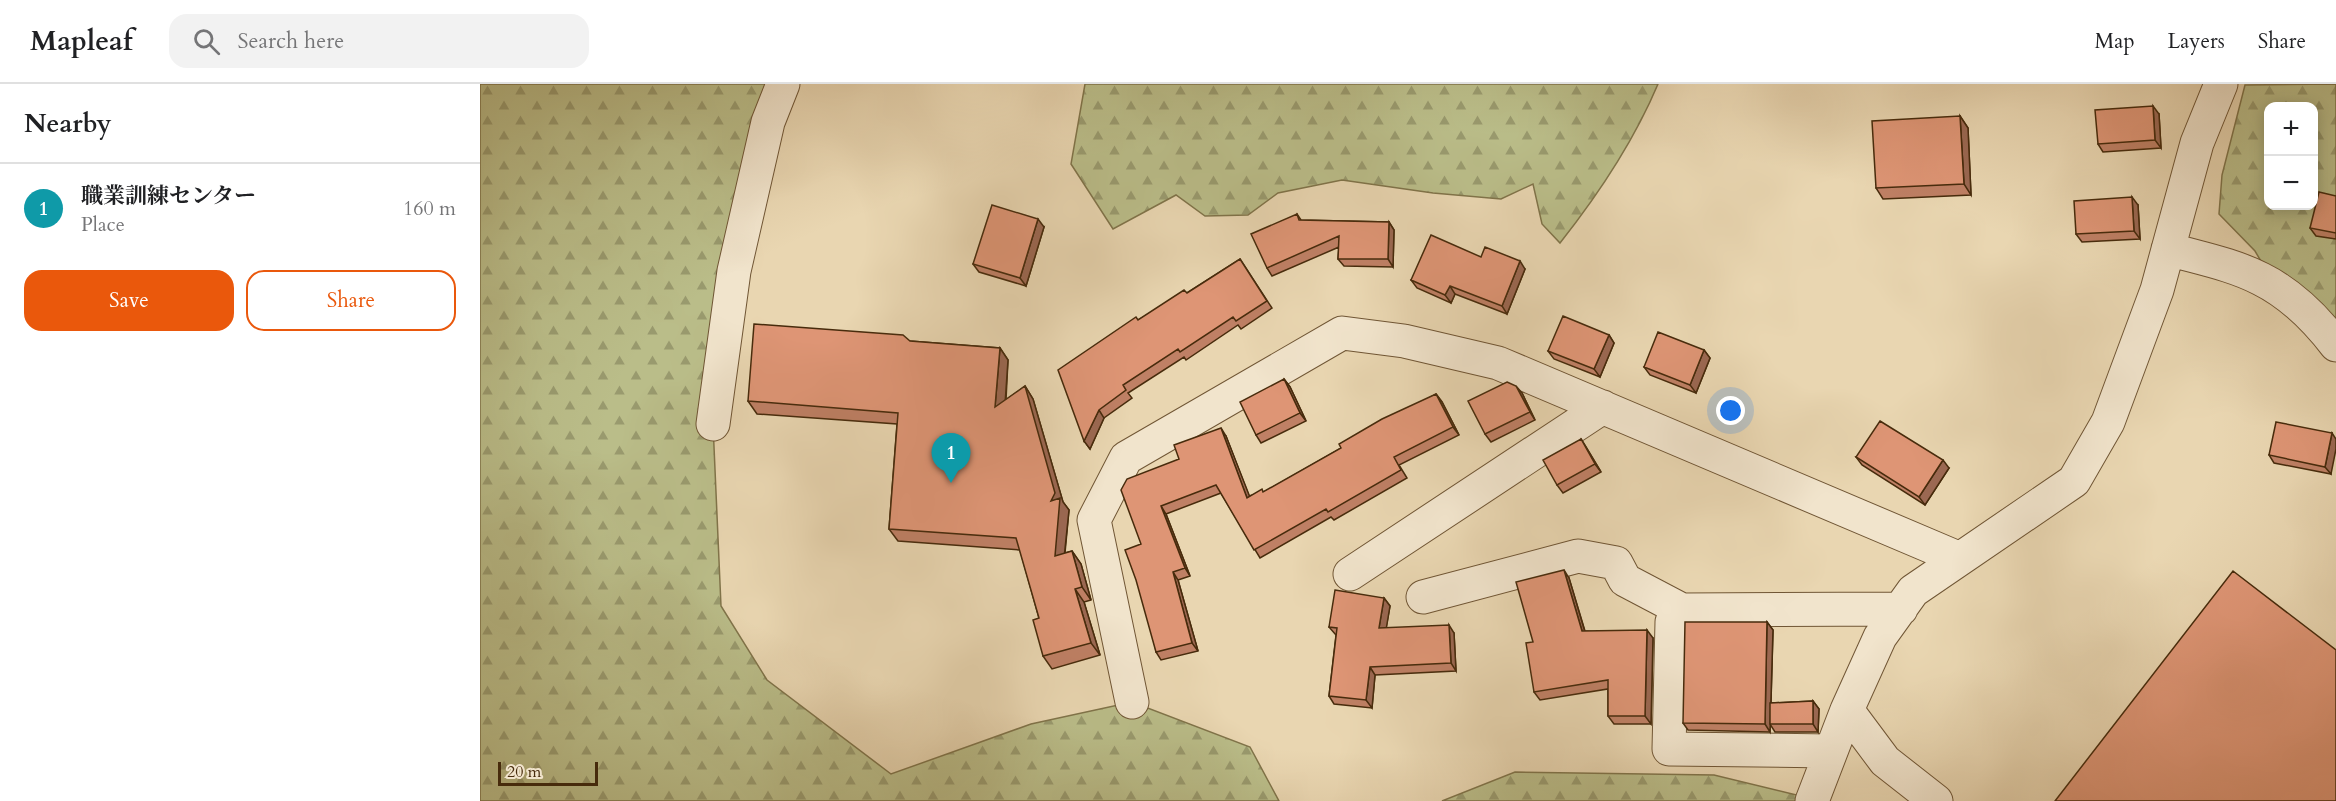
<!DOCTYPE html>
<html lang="en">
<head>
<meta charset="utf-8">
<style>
	:root { --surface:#fff; --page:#f2f2f2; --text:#202124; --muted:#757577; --line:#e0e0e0; --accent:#ea580c }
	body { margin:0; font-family:Cardo,"Noto Serif JP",serif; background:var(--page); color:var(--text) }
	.controls { position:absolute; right:18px; top:18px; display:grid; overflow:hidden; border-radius:12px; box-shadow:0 3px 15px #0003 }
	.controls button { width:54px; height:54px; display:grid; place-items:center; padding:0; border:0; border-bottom:2px solid var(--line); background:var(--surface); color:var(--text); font:30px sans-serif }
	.scale { position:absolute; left:18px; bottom:15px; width:100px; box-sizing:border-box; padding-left:6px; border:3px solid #472b0c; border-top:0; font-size:16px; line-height:21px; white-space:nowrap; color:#472b0c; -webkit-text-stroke:4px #f1e4cc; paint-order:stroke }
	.you { position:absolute; left:1251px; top:327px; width:21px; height:21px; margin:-15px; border:4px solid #fff; border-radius:50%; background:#1a73e8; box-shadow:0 0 0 9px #1a73e833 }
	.badge { display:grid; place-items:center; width:39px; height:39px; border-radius:50%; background:var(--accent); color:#fff; font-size:20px; font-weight:700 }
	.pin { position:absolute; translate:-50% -50px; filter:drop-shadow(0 2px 3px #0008) }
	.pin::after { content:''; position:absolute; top:32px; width:21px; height:18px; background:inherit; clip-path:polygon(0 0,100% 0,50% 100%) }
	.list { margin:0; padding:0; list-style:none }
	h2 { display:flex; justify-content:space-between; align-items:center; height:78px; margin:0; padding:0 24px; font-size:26px }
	h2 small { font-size:20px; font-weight:400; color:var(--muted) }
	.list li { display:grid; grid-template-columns:39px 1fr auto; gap:18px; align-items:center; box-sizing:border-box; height:90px; padding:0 24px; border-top:2px solid var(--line) }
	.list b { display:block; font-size:22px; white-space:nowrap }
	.list p { margin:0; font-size:20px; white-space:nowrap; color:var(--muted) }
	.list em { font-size:20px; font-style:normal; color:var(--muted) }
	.actions { display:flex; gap:12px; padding:18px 24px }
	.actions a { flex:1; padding:14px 0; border:2px solid var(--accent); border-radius:18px; text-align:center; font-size:21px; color:var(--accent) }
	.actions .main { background:var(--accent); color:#fff }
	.icon { flex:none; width:33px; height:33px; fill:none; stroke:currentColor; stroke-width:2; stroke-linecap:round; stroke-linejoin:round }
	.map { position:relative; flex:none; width:1856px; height:717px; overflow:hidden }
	header { display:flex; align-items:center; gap:36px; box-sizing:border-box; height:84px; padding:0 30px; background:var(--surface); border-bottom:2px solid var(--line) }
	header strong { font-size:28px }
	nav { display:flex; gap:33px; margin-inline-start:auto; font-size:21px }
	.search { width:420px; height:54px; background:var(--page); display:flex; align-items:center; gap:15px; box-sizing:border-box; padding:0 21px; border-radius:18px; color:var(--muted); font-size:22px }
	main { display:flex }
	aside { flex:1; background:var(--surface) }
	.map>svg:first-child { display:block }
	.forest { fill:url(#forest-firs); stroke:#80744a; stroke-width:1.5; fill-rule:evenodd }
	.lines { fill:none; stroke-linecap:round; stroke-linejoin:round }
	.minor-casing { stroke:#705635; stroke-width:35 }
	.minor { stroke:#f1e4cc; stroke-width:33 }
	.wall { fill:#bf8065; stroke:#472b0c; stroke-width:1.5 }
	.shaded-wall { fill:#9b6852; stroke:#472b0c; stroke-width:1.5 }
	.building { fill:#de9575; stroke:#472b0c; stroke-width:1.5 }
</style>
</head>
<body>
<header>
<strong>Mapleaf</strong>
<div class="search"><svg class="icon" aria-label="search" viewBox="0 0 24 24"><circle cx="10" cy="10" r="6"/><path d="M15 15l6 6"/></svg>Search here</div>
<nav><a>Map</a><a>Layers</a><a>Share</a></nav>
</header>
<main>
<aside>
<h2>Nearby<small></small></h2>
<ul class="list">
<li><span class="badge" style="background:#0f9aa8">1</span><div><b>職業訓練センター</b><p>Place</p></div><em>160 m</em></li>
</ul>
<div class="actions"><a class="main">Save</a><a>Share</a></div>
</aside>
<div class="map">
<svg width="1856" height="717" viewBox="0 0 1856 717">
	<defs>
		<pattern id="forest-firs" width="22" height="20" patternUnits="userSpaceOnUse" patternTransform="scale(1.5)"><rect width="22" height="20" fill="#babd89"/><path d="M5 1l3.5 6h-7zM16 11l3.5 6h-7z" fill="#999a6e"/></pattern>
	</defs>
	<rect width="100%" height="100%" fill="#e9d6b1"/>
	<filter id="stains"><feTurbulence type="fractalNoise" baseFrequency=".00333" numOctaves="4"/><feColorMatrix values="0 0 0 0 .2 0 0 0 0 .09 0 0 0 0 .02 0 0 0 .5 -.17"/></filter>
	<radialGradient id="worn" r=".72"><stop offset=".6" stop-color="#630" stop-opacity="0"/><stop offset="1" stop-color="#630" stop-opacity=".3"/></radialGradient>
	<path class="forest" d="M0,0h303l-70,340 8,182 46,74 124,94 140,-50 101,-22 118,45 29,54h-799z
		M605,0h573c-24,57 -60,111 -98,159l-18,-19 -9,-40 -32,15 -68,-6 -91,-13 -64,13 -30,22 -43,1 -29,-21 -63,34 -42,-65z
		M1856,0v246l-74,-67 -7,-12 -36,-37 3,-39 23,-90zM1788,22h46v100h-46z
		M1035,688l199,3 99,24 -1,2h-370z"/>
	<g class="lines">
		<defs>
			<path id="minor" d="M1688,165c31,9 64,15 93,30 30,15 55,40 75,66
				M233,340l21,-153 34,-149 15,-38
				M870,490l253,-167
				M943,513l155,-41 38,7 9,17 57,30 219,-1
				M1202,526l-10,12 -3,127 162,2
				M652,618l-38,-182 32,-62 216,-125 62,8 94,22 460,195
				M1367,626l38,51 51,40
				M1332,717l35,-91 33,-73 33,-46 161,-110 34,-59 49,-132 40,-147 24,-59"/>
		</defs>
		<use href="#minor" class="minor-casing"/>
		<use href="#minor" class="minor"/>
	</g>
	<path class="wall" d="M1679,30l2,34 -58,4 -5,-8z
		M1480,32l8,12 3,67 -88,4 -7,-11z
		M1856,112v43l-20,-3 -6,-8z
		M1658,121l2,34 -58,3 -6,-8z
		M817,130l4,6 88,2 5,8 -1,37 -49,-1 -6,-7 1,-12 -67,29 -5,-8z
		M564,143l-18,59 -47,-14 -6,-8z
		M1001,173l44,12 -18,45 -52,-20 -4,9 -34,-15 -6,-8z
		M760,175l32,49 -31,21 -3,-4 -52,35 -2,-3 -56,36 4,5 -28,20 -14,31 -6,-8 54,-121 49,-27z
		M1129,251l5,8 -14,34 -46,-18 -6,-8z
		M430,257l90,7 8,12 -2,40 19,-14 8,13 30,103 6,8 -4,43 7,-2 9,13 10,36 -7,2 16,53 -48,14 -9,-13 -4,-38 -19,-68 -122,-9 -9,-12 8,-105 -140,-10 -9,-13z
		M1224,266l6,8 -14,35 -46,-18 -6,-8z
		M804,295l6,8 16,34 -45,22 -5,-8z
		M1042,309l13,27 -44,22 -6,-8z
		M956,310l6,8 17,33 -60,30 8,13 -73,42 -3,-3 -71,41 -39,-65 -55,21 24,62 -12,4 20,71 -37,9 -5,-8 -15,-108 38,-85 47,-23 23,60 15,-4z
		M1852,349l-1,41 -57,-11 -5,-8z
		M1101,355l20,33 -38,21 -6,-8z
		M1376,373l93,11 -24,37 -63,-40z
		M1089,494l16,53 68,7 -2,86h-37l-6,-8v-27l-68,11 -6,-8 -1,-50z
		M904,514l6,8 -4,22 68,5 2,38 -81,4 -3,33 -38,-4 -5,-8 7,-61 -7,-8z
		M1287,538l6,8 -2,73 42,-2 6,8 -1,23h-43l-5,-8v8l-82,-2 -5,-7z"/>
	<path class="shaded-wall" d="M1673,22l6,8 2,34 -6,-8z
		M1480,32l8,12 3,67 -7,-11z
		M1652,113l6,8 2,34 -6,-8z
		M558,135l6,8 -18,59 -6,-8z
		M909,138l5,8 -1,37 -5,-8z
		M1040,177l5,8 -18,45 -5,-8z
		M970,202l5,8 -4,9 -6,-8z
		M1129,251l5,8 -14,34 -6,-8z
		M520,264l8,12 -4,59 -9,-12z
		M1224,266l6,8 -14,35 -6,-8z
		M804,295l6,8 16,34 -6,-8z
		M545,302l8,13 30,103 6,8 -6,58 -8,-12z
		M1036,302l6,7 13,27 -5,-8z
		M956,310l6,8 17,33 -6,-8z
		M619,326l5,8 -14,31 -6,-8z
		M741,344l5,8 27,69 -6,-7z
		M1852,349l4,6v10l-5,25 -6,-7z
		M1101,355l5,8 15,25 -6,-8z
		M1463,376l6,8 -24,37 -6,-8z
		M681,422l5,8 24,62 -5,-8z
		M592,467l9,13 10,36 -9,-13z
		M1084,486l5,8 18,61 -5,-8z
		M693,488l5,8 20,71 -6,-8z
		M595,505l9,13 16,53 -9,-12z
		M904,514l6,8 -5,30 -6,-8z
		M1287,538l6,8 -3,102 -5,-8z
		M969,541l5,8 2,38 -5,-8z
		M1167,546l6,8 -2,86 -6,-8z
		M890,583l5,8 -3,33 -6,-8z
		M1333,617l6,8 -1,23 -5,-8z"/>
	<path class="building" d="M1673,22l2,34 -57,4 -3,-34z
		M1480,32l4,68 -88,4 -4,-67z
		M1839,108l17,4v37l-26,-5z
		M1652,113l2,34 -58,3 -2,-33z
		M512,121l46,14 -18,59 -47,-14z
		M817,130l2,6 90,2 -1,37h-50l1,-23 -72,32 -16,-34z
		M951,151l50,22 4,-10 35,14 -18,45 -52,-20 -5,9 -34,-15z
		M760,175l27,42 -31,20 -3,-4 -53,35 -2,-3 -55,36 3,5 -27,20 -15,31 -26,-71 78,-53 2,3 46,-30 3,3z
		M1083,232l46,19 -15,34 -46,-18z
		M274,240l149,11 7,6 90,7 -5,59 30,-21 30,107 -4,8 9,-3 -5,58 17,-5 10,36 -7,2 16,54 -48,13 -10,-36 6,-2 -23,-80 -127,-9 9,-116 -150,-12z
		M1178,248l46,18 -14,35 -46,-18z
		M804,295l16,34 -44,22 -16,-33z
		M1027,298l9,4 14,26 -45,22 -17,-33z
		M956,310l17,33 -59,30 7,13 -73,42 -2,-3 -72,41 -38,-65 -55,21 24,62 -12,4 19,71 -36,9 -20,-72 -11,-30 16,-6 -20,-54 6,-11 52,-20 -5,-14 47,-17 26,70 15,-9 1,3 78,-44 -2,-4 43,-25z
		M1400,337l63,39 -24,37 -63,-40z
		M1796,338l56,11 -7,34 -56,-12z
		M1101,355l14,25 -38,21 -14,-25z
		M1084,486l18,61 65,-1 -2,86h-37v-36l-74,12 -8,-49 7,-1 -17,-60z
		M1753,487l103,79v151h-281z
		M855,506l49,8 -5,30 70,-3 2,38 -81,4 -4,33 -37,-4 8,-68 -8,-1z
		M1205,538h82l-2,102 -82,-1z
		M1333,617v23h-43v-21z"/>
	<rect width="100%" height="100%" filter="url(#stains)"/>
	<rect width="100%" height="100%" fill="url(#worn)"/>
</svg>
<div class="controls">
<button>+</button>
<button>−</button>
</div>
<div class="scale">20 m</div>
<div class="you"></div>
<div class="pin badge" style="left:471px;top:399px;background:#0f9aa8">1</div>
</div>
</main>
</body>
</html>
